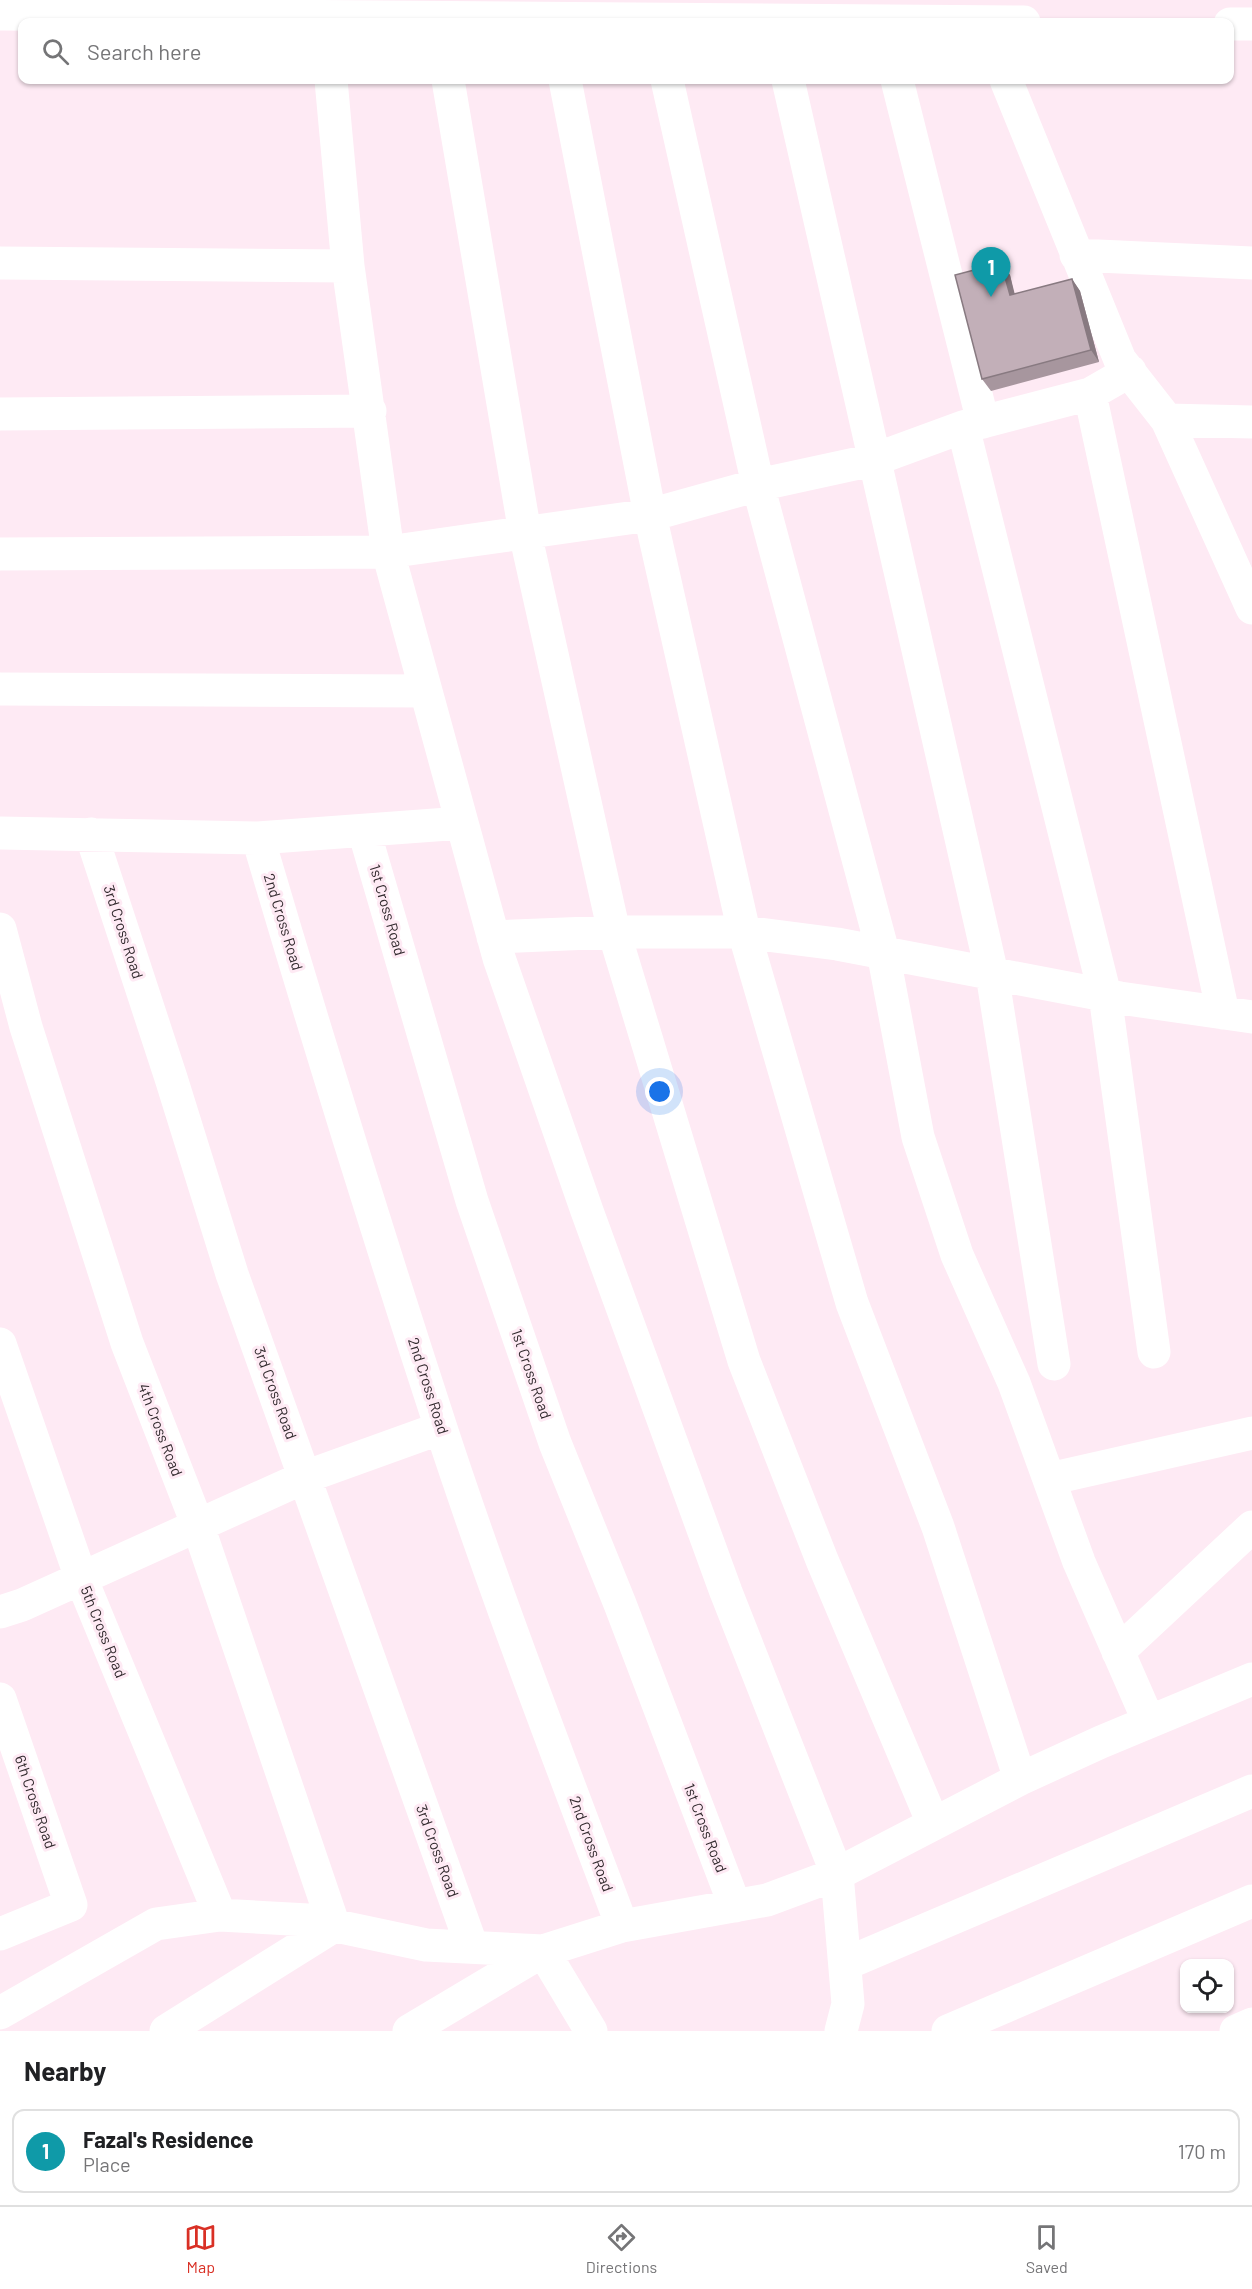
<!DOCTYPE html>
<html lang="en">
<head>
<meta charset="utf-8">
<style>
	:root { --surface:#fff; --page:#f6f6f6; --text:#202124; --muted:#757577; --line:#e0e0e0; --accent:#d93025 }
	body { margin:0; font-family:Barlow,sans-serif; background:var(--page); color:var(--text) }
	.controls { position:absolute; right:18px; bottom:18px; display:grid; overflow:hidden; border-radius:12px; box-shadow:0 2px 4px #0004 }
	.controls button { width:54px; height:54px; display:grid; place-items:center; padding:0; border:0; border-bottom:2px solid var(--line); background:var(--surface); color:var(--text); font:30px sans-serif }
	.you { position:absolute; left:660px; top:1092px; width:21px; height:21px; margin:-15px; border:4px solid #fff; border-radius:50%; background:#1a73e8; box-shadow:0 0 0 9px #1a73e833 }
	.badge { display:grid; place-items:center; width:39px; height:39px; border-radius:50%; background:var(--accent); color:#fff; font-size:20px; font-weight:700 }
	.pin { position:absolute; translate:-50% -50px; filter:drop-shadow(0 2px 3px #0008) }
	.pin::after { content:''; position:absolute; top:32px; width:21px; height:18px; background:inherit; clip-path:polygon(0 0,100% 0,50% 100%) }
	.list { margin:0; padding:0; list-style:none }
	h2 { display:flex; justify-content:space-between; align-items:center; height:78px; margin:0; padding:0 24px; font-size:26px }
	h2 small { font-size:20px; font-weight:400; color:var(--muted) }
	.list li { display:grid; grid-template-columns:39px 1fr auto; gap:18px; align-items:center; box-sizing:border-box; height:84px; margin:0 12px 12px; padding:0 12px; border:2px solid var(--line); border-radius:12px }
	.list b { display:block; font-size:22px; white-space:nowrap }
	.list p { margin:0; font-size:20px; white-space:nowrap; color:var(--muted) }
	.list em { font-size:20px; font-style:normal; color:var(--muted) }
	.icon { flex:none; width:33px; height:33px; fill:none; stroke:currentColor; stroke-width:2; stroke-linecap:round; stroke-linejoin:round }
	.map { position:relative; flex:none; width:1252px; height:2031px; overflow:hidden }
	.search { position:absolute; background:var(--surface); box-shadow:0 2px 4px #0004; left:18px; right:18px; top:18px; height:66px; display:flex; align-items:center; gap:15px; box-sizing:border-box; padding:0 21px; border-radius:12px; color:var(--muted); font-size:22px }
	.sheet { height:174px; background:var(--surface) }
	nav { display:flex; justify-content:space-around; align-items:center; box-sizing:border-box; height:84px; border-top:2px solid var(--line); background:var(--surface); font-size:16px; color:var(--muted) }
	nav a { display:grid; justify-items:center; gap:3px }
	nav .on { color:var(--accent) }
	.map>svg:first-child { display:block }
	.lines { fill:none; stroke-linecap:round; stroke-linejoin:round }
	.street { stroke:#fff; stroke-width:33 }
	.secondary { stroke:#fff; stroke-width:33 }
	.wall { fill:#a7969e }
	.shaded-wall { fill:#887a81 }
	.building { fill:#c2afb8; stroke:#887a81; stroke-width:1.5 }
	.labels { text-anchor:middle; stroke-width:6; stroke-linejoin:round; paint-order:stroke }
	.street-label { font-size:15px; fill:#31292d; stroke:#feeaf4 }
</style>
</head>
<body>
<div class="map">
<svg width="1252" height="2031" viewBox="0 0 1252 2031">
	<rect width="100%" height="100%" fill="#feeaf4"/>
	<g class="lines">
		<path class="street" d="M331,80l17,186 40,286 111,406 88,253 139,381 111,282 11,130 -7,27
			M448,80l77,453 89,399 130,429 78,199 111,263
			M565,80l85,435 94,417 108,371 86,224 82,252
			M667,80l91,405 125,467 35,185 39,118 57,128 65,179 70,160
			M788,80l204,894 62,390
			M897,80l86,342
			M1006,80l114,280 47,60 85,188
			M1076,255l176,8
			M0,263l348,3
			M1090,394l133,619
			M0,414l370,-3
			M1167,420l85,2
			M963,427l142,568 49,357
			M0,554l388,-2 262,-37 108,-30 115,-25 90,-33 127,-33 40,-23
			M0,689l425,2
			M364,831l108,370 83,242 65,161 115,302
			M0,833l258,5 204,-15
			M91,834l80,244 61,196 240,673
			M258,838c58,197 119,394 183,590 55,168 119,333 181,498
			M0,929l26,98 101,316 71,183 136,400 -168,105
			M493,937l121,-5h130l93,12 283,54 132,19
			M0,1344l81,234 139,337
			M1049,1479l203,-46
			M0,1612l22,-7 283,-128 136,-49
			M1118,1652l134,-125
			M0,1699l71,206 -71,29
			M543,1951l48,80
			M845,1964l407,-173
			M0,2013l156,-89 64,-9 88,5 118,25 117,6
			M409,2031l134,-80 79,-25 145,-26 70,-26 183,-95 81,-37 151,-63
			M948,2031l304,-130
			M1236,2031l16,-7"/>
		<path class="secondary" d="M0,14l1024,8
			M1230,24h22"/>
	</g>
	<path class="wall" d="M1001,263l9,12 4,19 58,-15 8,12 19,71 -108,29 -9,-12z"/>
	<path class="shaded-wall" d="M1001,263l9,12 8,32 -8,-12z
		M1072,279l8,12 19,71 -8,-12z"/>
	<path class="building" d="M1001,263l9,32 62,-16 19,71 -109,29 -27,-104z"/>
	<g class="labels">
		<g class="street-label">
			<text transform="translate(387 910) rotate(74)" y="5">1st Cross Road</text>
			<text transform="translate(283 922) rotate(73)" y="5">2nd Cross Road</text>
			<text transform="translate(123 932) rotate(72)" y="5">3rd Cross Road</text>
			<text transform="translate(531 1374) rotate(71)" y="5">1st Cross Road</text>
			<text transform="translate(428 1386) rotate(72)" y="5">2nd Cross Road</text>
			<text transform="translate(275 1393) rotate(70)" y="5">3rd Cross Road</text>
			<text transform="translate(160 1430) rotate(69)" y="5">4th Cross Road</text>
			<text transform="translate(103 1632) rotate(68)" y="5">5th Cross Road</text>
			<text transform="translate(35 1802) rotate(71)" y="5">6th Cross Road</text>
			<text transform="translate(705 1828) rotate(69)" y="5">1st Cross Road</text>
			<text transform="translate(591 1844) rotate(70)" y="5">2nd Cross Road</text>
			<text transform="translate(437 1851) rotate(70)" y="5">3rd Cross Road</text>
		</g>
	</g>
</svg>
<div class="controls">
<button><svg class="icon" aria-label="locate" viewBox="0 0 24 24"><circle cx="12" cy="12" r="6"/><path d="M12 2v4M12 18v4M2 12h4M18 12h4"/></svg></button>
</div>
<div class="you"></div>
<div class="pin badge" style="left:991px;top:297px;background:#0f9aa8">1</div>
<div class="search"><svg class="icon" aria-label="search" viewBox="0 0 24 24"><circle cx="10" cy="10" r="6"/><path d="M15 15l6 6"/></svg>Search here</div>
</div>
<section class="sheet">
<h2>Nearby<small></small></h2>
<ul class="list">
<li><span class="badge" style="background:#0f9aa8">1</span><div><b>Fazal's Residence</b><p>Place</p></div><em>170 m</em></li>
</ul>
</section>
<nav>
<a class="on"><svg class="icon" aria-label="map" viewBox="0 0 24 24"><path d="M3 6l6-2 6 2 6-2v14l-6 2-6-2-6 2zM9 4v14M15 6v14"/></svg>Map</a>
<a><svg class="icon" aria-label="directions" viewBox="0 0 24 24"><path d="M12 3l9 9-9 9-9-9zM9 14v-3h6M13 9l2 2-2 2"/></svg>Directions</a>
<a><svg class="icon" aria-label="saved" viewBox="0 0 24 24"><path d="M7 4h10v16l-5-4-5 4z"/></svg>Saved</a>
</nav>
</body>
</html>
